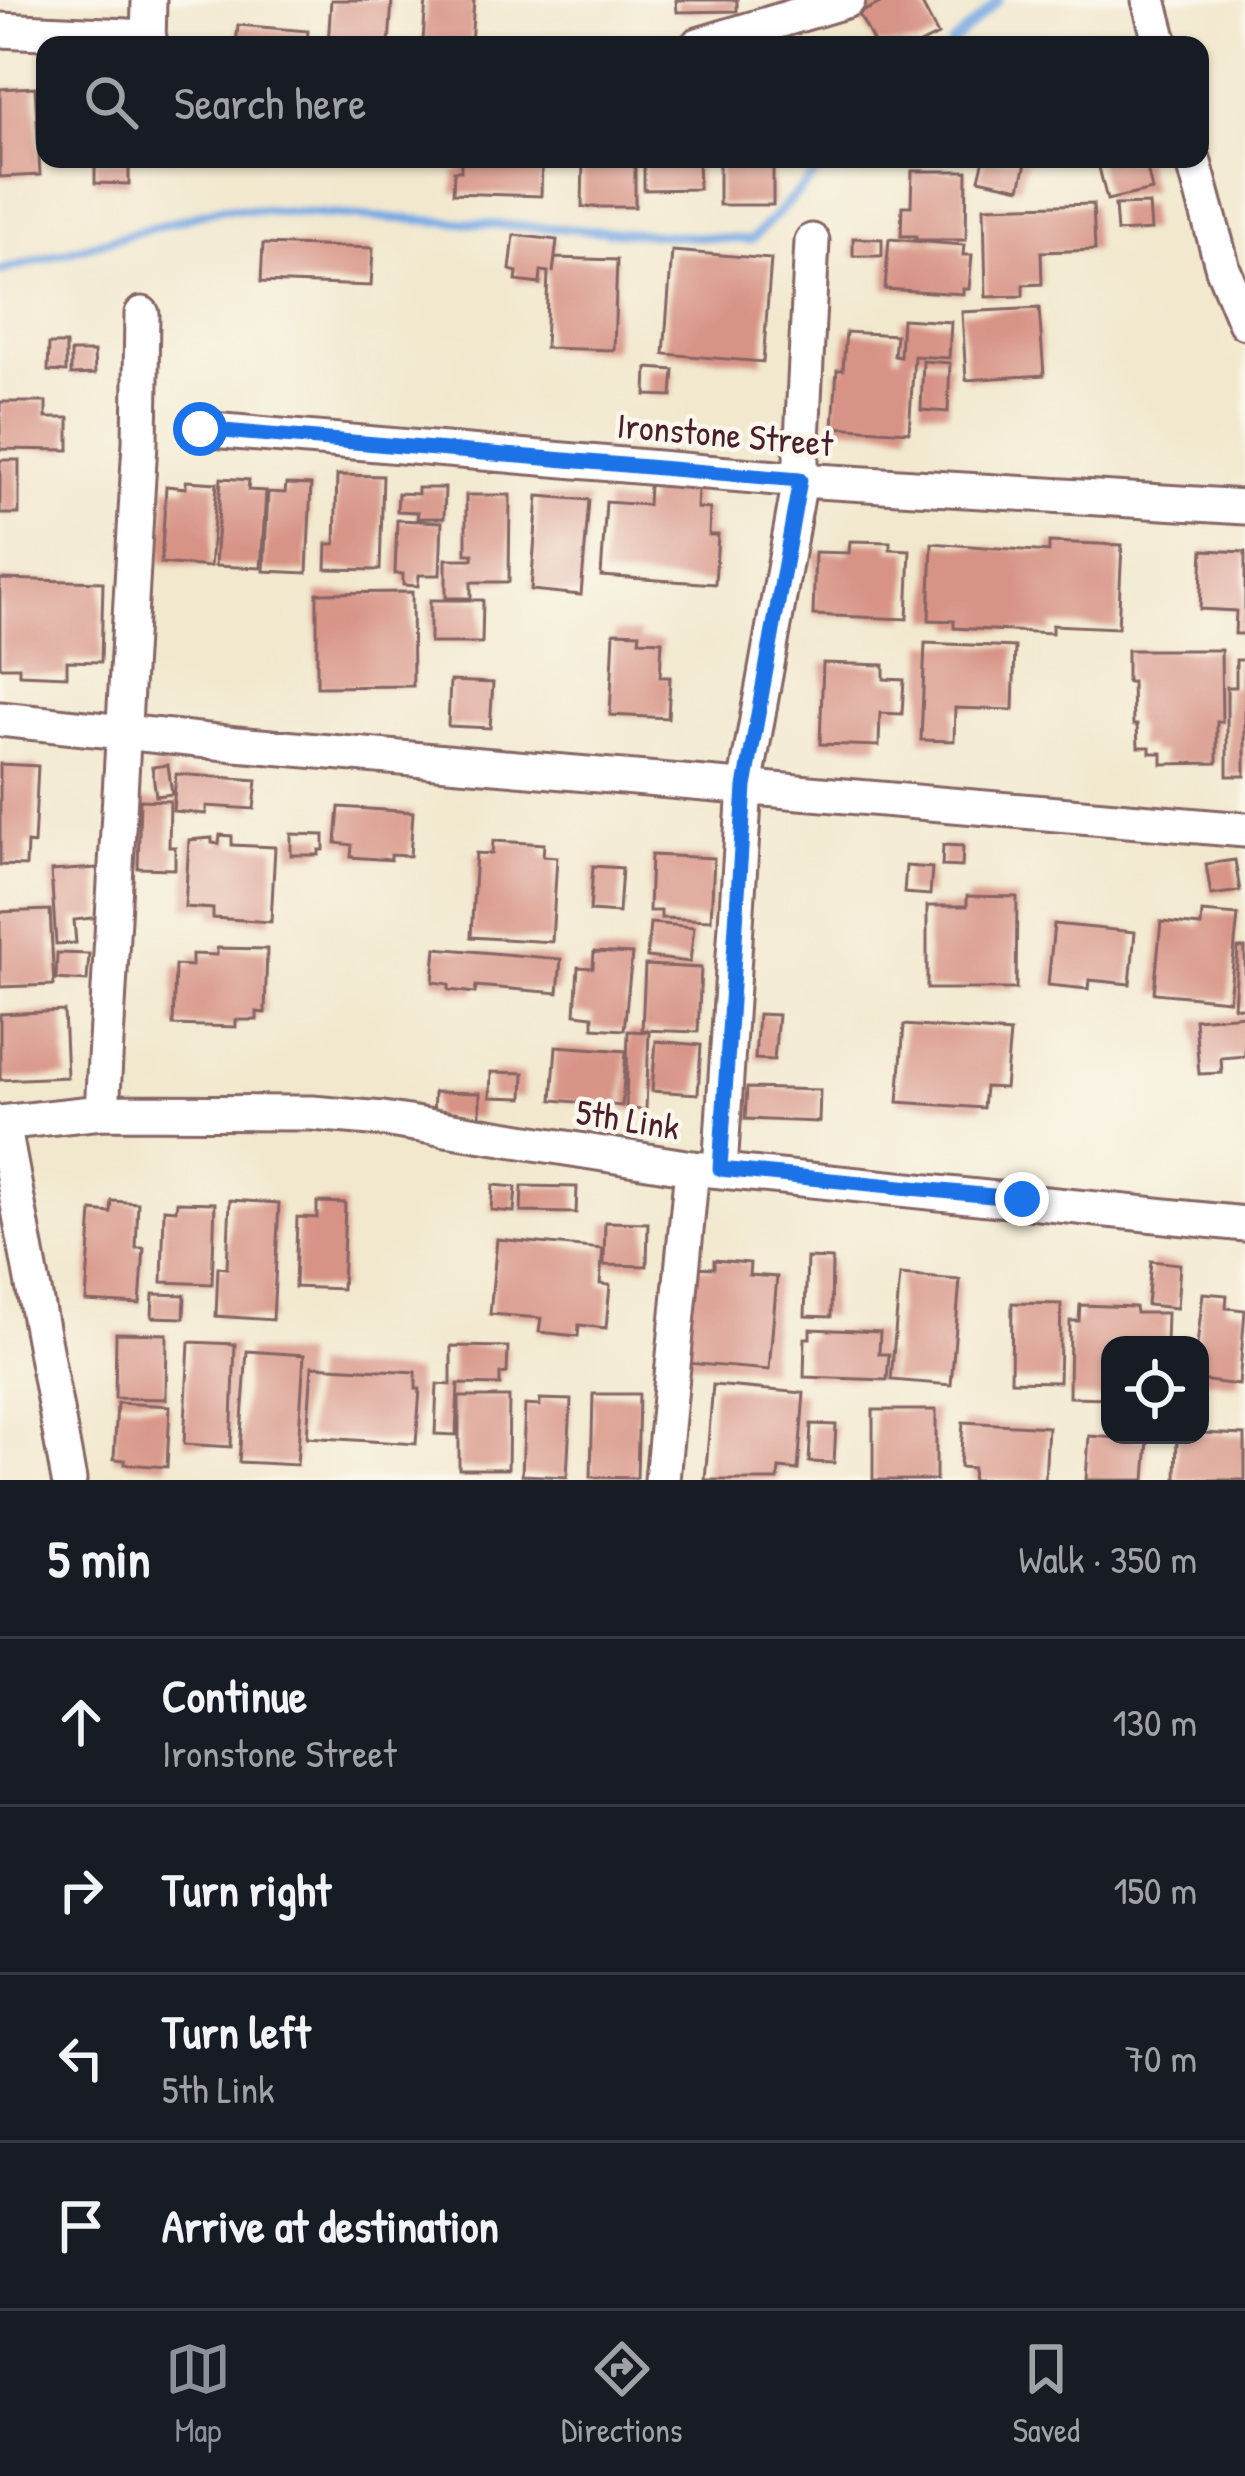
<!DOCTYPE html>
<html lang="en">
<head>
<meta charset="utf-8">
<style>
	:root { --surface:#171b24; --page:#20242c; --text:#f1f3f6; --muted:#9ea1a6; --line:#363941; --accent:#8c9099 }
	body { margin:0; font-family:"Patrick Hand",sans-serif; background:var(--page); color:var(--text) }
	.controls { position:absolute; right:36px; bottom:36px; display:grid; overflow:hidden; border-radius:24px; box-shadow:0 3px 9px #0004 }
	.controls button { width:108px; height:108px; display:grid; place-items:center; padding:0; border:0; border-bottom:3px solid var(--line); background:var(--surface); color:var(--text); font:60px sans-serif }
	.stop { position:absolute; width:36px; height:36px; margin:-27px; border:9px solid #1a73e8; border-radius:50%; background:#fff }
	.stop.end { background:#1a73e8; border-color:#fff; box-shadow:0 3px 12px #0008 }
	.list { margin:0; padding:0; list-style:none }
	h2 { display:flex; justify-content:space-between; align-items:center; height:156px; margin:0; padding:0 48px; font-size:51px }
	h2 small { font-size:39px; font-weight:400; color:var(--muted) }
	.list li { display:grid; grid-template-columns:78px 1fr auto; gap:36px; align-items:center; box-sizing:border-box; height:168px; padding:0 48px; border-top:3px solid var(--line) }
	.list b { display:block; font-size:45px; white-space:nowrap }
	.list p { margin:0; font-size:39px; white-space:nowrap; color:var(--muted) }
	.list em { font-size:39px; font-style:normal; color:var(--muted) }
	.icon { flex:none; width:66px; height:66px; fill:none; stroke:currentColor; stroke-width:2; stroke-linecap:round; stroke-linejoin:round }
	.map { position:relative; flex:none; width:1245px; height:1480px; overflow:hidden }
	.search { position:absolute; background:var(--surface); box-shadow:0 3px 9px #0004; left:36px; right:36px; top:36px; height:132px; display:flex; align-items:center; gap:30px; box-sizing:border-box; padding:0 42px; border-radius:24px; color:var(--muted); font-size:45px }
	.sheet { height:828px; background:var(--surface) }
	nav { display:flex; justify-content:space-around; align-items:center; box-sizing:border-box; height:168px; border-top:3px solid var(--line); background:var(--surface); font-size:33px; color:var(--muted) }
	nav a { display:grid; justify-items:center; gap:6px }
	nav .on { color:var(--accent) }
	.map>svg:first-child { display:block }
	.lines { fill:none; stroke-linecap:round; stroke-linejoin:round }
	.stream { stroke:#77a9e3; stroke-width:9 }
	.building { fill:#d79385 }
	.minor-casing { stroke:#856564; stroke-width:39 }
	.minor { stroke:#fff; stroke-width:33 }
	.route { stroke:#1a73e8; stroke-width:15 }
	.labels { text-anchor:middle; stroke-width:9; stroke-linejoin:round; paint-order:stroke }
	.street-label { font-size:36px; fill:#4a1f2b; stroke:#fbf7ec }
</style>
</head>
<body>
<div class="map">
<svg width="1245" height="1480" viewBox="0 0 1245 1480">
	<rect width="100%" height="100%" fill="#fbf7ec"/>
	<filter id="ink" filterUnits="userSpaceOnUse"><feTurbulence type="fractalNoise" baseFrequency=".00833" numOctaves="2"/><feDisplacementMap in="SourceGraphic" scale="24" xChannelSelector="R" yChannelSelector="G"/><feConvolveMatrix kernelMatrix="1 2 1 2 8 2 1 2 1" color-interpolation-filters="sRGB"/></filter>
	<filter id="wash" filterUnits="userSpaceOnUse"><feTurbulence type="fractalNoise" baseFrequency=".004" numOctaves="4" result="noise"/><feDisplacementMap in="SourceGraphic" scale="48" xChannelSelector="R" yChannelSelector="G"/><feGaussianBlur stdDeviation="2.7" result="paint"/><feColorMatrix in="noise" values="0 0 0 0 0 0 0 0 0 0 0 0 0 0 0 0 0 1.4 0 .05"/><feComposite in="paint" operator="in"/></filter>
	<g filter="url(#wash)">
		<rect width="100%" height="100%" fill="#f2e8ce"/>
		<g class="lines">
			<path class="stream" d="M951,45l48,-45
				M0,271l222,-63 529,32 80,-81"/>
		</g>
		<g id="blocks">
			<path class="building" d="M331,0h61l-3,45h-61z
				M426,0h48l-3,45 -48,-4z
				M676,0h61v11l-60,1z
				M886,0h34l18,35 -20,10h-43l-16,-31z
				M238,25l70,6 -1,14h-71z
				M35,87l5,88 -40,2v-88z
				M95,159h34v25l-34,-1z
				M461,159h81l-1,37 -88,-3 1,-22h7z
				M583,159h52v48h-53z
				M644,159h54l1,30 -55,1z
				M719,159h54v46h-54z
				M984,159h43l-7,29 -41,-9z
				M1097,159h48l7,31 -45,10z
				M912,171h55l-1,69h-50v-4h-15l1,-30h9z
				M1093,204l2,46 -54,2 1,32 -19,1v11l-37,1 -2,-90z
				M1149,204l2,26 -34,2 -2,-27z
				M514,235l43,5 -4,33 2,-15 62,2 -3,90 -69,-2 3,-76 -7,-1 -1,13 -24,-3 1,-9 -7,-2z
				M853,238l29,1v17h-29z
				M889,239l75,6 -1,10h9l-3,34h-6v5l-78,-5z
				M263,244l110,4 -2,38 -110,-4z
				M672,251l99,8 -8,103 -99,-8z
				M1039,308l5,67 -78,5 -4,-68z
				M902,319l49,3 -2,36 -35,-2 -5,76 -76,-5 4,-57h6l3,-38 50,3 -2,21 6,1z
				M49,344h17v28l-18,-1z
				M71,352h23l1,22 -24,1z
				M923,361l27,2 -2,49 -27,-2z
				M647,368l27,2 -2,26 -26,-1z
				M0,402h46v16h23v32l-69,-1z
				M0,460h19v54h-19z
				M337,475l46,1 -3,94 -54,-1 1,-25h8z
				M221,478l28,2 -1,10 18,1 -5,77 -46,-2z
				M186,481l31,2 -7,84 -49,-4 5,-77 20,2z
				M286,484l25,1 -4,88 -43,-2 4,-79 17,1z
				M649,485l49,3 -1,20 13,1 -1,26h9l-3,49 -114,-8 5,-74 42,3z
				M418,488h27l-1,30h-27l1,-6 -21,-1 1,-18 20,1z
				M466,495h44l-1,87h-38v16h-25v-39h27v-5h-7z
				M538,496l51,4 -8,95 -50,-5z
				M397,520l45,2 -2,53h-21l-1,11 -15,-1v-11h-8z
				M850,541l40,1v7l20,1 -3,69 -94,-4 2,-63 34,1z
				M1049,542l73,3 -4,83 -66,-3v8l-98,-5v-7l-25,-1 3,-77 117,9z
				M1203,550l42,2v82h-10l1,-23 -36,-2z
				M0,579l103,3 -2,80 -34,-1v15l-48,-2v-7h-19z
				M412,592l1,94 -96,1v-94z
				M430,600h53l-1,43h-52z
				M614,632l26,1 -1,7 23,1 -2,36h10l-2,41 -58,-3z
				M925,643l90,4 -2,63 -58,-2 -1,33 -33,-1z
				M1127,650h94l1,72h-5v41l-55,1v-11h-12v-6h-12l-1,-22h-4l-1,-43h-5z
				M1236,660h9v116h-18v-89h9z
				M823,663l61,2v14l20,1 -2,34 -22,-1 -1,33 -59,-2z
				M450,681l43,2 -3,45 -42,-2z
				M0,764l38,2 -4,78 -7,-1 -1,23 -26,-1z
				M168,765l4,29 -16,2 -4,-29z
				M176,774l81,6 -3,29 -48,-3v8l-33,-3z
				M140,800l30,1 -1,46h6v22l-37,-1z
				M339,807l74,5 -3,44 -19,-1v5l-40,-3 1,-12 -16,-2z
				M291,834l33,1v15h-5v5h-28z
				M220,835l12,1v9l43,2 -4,75 -58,-4v-9l-28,-2 4,-67 23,-2v5l7,1z
				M493,841l51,3 -1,12 14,1 -5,85 -81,-5 5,-84 16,1z
				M943,845l20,1 -1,21 -20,-1z
				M651,855l63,3 -3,62 -50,-2v-7h-12z
				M1235,860l5,31 -29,4 -5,-31z
				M593,866l29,2 -3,45 -29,-2z
				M906,866l26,2 -2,27 -26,-2z
				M97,868l4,49 -27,3 2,23 -20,1 -5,-73z
				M967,896l50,1 -1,92h-89v-83h40z
				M50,910l4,75 -54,2v-75z
				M1202,912l36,3 -9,85 -75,-7 7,-71 40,4z
				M650,923l44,4 -4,35 -43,-5z
				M1054,924l81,8 -5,52 -41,-4 -1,9 -40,-4z
				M217,948l50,1 -2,64 -8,-1v8h-21v7l-63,-2 2,-60 17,1v-12l25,1z
				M436,948l125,11 -3,34 -82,-7 -1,7 -26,-3v-6l-16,-2z
				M1238,948h7v60l-11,-1z
				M594,952l38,2 -8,76 -31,-2v-12l-18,-2 3,-47 15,1z
				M57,953l32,1 -2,27 -31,-2z
				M645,965l56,3 -3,64 -56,-2z
				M64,1011l3,66 -67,3v-66z
				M758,1014l20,1 -4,45 -19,-1z
				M1245,1015v41l-24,2 1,15 -23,1 -4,-55z
				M904,1025l106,8 -5,55 -20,-1 -2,21 -85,-6z
				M628,1031l21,1 -3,78 -20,-1z
				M656,1041l45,4 -3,49 -46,-3z
				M556,1046l70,5 -4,55 -70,-6z
				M491,1072l33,1 -1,25 -33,-1z
				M747,1088l73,2 -1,32 -74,-3z
				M434,1092l46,1v25l-47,-1z
				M493,1185l23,2 -2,25 -23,-2z
				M522,1186l55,1 -1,26 -55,-1z
				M230,1200l49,3 -6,117 -57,-4 2,-49 9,1z
				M112,1201l26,2 -2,45h8l-4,56 -54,-3 6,-90 19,2z
				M177,1202l38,1 -3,81 -50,-2 2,-73 12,1z
				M317,1202l28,1 -3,86 -47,-2 2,-70 20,1z
				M605,1222l43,1 -1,43 -43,-1z
				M497,1239l106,10 -3,35 10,1 -4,43 -27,-3 -1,11 -39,-4 2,-14 -51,-4z
				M807,1258l25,1 -1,58 -26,-1z
				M714,1260l36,3 -1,12 28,2 -8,93 -84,-7 7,-96 22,1z
				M1151,1261l29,3 -3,44 -30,-3z
				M900,1275l60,5 -9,105 -60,-5z
				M1203,1293l24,2 -1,13 19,2 -6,75 -39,-5 -3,-35z
				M153,1294l32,1 -1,23 -32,-1z
				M1012,1303l49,1 -2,78 -48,-1z
				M1080,1305l55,2 1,6h31l-1,32h-56v53l-41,-1 1,-76h9z
				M810,1329l70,3 -1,22h10l-2,26 -83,-3 1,-39h5z
				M116,1333l51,1 -1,65 -51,-1z
				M189,1342l46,2 -4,103 -47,-3z
				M451,1346l57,1 -1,26 -7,1v11l-42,-1 -2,51 -21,-1 2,-50 14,1z
				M247,1351l57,4 -7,110 -58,-3z
				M312,1366l104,6v17h4l-4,55 -109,-7z
				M713,1385l91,8 -6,77 -19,-2 -1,12h-73z
				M593,1394h46l-2,84 -46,-1z
				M459,1397h50l-1,72h-49z
				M540,1399l31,1 -4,77 -45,-2 3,-70 15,1z
				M117,1403l53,3 -3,61 -42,-3v-4l-11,-1z
				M873,1410h63v70h-63z
				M963,1422l85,5 -3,53h-73l1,-12 -13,-1z
				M811,1424l25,1 -2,38 -25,-1z
				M1200,1433l45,2v45h-69l1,-45z
				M1089,1436l59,4 -3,40h-59z"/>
		</g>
	</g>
	<g filter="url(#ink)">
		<use href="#blocks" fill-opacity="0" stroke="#856564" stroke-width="3"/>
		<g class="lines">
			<defs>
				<path id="minor" d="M1149,0l12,45
					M0,30l149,7
					M148,45l1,-45
					M698,45l150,-45
					M1193,159l30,110 22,53
					M200,429l600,51 445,27
					M0,719l236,25 1009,86
					M102,1112l38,-670 2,-128
					M0,1123l102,-11 210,1 71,6 309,49 553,56
					M3,1123l66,357
					M720,1169l25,-382 55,-307 12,-239
					M662,1480l30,-312"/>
			</defs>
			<use href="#minor" class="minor-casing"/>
			<use href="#minor" class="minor"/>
		</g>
	</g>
	<g class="lines" filter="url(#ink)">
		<path class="route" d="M200,429l600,51 -55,307 -25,382 302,30"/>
	</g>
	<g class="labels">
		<g class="street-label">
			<text transform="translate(725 434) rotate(5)" y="13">Ironstone Street</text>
			<text transform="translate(628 1119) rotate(9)" y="13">5th Link</text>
		</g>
	</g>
</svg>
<div class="controls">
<button><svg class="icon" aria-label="locate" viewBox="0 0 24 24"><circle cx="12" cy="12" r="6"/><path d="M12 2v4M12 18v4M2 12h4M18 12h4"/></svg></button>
</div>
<div class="stop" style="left:200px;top:429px"></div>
<div class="stop end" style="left:1022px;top:1199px"></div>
<div class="search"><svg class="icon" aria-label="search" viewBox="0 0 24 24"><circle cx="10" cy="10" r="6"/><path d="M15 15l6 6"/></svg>Search here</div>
</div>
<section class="sheet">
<h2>5 min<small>Walk · 350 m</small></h2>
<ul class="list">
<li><svg class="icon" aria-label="ahead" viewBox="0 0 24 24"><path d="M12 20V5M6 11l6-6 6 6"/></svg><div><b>Continue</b><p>Ironstone Street</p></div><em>130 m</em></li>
<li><svg class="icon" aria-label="right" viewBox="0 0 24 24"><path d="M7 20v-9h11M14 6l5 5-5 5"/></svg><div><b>Turn right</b></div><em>150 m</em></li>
<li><svg class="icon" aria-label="left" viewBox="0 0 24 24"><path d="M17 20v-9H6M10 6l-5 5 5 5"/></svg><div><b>Turn left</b><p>5th Link</p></div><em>70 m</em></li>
<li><svg class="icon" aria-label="arrive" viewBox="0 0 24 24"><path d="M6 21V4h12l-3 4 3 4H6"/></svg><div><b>Arrive at destination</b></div></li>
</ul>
</section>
<nav>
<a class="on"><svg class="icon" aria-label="map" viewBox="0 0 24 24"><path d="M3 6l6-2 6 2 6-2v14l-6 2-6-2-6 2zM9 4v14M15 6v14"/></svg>Map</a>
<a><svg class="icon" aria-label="directions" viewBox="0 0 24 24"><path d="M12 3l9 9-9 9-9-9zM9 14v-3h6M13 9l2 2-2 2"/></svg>Directions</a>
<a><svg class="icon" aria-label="saved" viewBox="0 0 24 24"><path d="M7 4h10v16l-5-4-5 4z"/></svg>Saved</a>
</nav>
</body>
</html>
